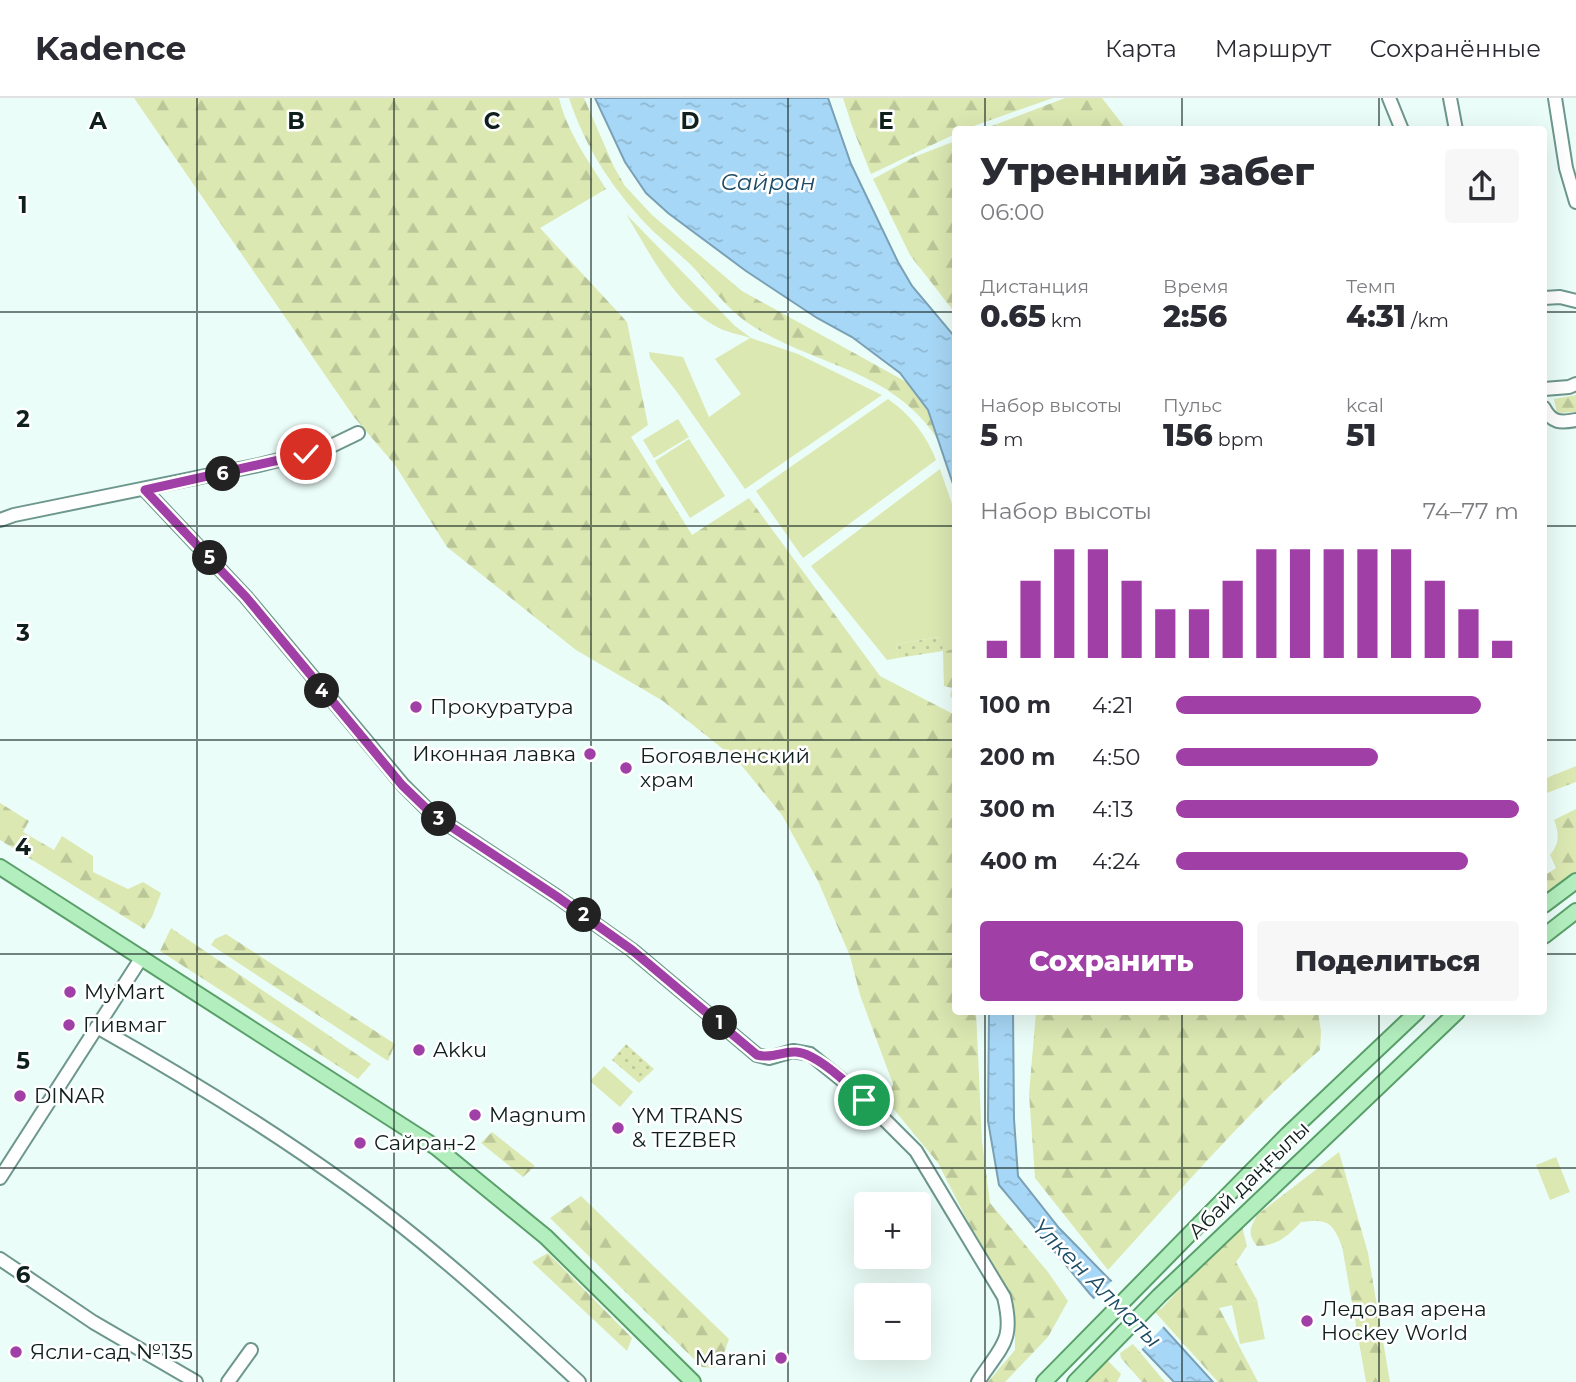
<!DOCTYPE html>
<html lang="ru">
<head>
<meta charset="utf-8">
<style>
	:root { --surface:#fff; --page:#f7f7f7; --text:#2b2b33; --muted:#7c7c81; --line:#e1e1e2; --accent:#a03fa6 }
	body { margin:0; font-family:Montserrat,sans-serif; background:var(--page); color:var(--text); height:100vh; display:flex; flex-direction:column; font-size:26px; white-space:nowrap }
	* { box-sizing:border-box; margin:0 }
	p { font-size:23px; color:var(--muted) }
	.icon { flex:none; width:38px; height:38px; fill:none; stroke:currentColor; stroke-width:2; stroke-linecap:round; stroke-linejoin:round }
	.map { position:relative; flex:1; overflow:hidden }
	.panel { position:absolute; left:952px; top:28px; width:595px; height:889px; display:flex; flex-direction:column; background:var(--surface); border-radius:7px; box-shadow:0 7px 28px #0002 }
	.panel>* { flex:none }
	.tools { position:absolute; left:854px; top:1094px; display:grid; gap:14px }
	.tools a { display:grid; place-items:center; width:77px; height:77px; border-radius:7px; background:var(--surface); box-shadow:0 7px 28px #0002; font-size:35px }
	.pin { position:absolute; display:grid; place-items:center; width:60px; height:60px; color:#fff; margin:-30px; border:4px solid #fff; border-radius:50%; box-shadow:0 2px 7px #0007 }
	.km { position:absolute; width:35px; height:35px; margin:-18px; border-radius:50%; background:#222; color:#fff; font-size:19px; line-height:35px; text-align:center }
	.round { display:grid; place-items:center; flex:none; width:74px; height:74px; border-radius:7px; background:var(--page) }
	.head { display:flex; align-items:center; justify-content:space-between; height:119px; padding:0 28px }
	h1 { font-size:38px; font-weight:800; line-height:52px }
	.metrics { display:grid; grid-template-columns:repeat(3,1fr); gap:10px; height:119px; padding:7px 28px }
	.metrics div { display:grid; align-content:center }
	.metrics b { font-size:30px; font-weight:800 }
	.metrics small { font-size:19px; font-weight:400 }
	.metrics p { font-size:19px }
	.chart { height:196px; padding:14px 28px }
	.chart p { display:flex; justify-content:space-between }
	.chart svg { width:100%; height:126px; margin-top:7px; stroke:var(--accent); stroke-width:6 }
	.primary-button { display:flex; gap:14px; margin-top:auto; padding:14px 28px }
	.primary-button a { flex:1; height:80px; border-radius:7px; background:var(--accent); color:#fff; font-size:28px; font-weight:800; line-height:80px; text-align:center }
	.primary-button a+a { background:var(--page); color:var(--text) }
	ul { padding:0 28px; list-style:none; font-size:23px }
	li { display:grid; grid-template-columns:112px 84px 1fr; align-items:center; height:52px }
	li i { height:18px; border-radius:9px; background:var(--accent) }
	header { display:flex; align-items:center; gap:42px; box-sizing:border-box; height:98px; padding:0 35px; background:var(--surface); border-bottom:2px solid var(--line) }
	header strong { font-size:33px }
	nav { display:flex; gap:38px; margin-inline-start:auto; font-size:24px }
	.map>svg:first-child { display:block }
	.green { fill:#dbe8b2 }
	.forest { fill:url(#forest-firs) }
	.park { fill:url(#park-dots) }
	.water { fill:url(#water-ripples); stroke:#79a0b5; stroke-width:2 }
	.pier { fill:#ebfdf8 }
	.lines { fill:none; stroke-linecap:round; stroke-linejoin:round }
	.minor-casing { stroke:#6d978c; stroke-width:16 }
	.major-casing { stroke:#599f69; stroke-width:18 }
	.minor { stroke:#fff; stroke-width:12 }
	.major { stroke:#b3efbe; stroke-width:14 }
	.route-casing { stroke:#fff; stroke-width:14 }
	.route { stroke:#a03fa6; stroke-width:9 }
	.grid { fill:none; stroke:#0e1f1c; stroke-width:2; stroke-opacity:0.55 }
	.poi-dot { fill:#a03fa6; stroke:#fff; stroke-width:2.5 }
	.labels { text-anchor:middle; stroke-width:5; stroke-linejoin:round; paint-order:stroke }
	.poi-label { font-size:21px; fill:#0e1f1c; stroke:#fff; text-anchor:start }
	.street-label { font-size:21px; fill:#0e1f1c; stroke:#fff }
	.water-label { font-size:23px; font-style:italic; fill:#1c4b66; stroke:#fff }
	.grid-label { font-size:23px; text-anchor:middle; font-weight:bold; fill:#0e1f1c; stroke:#fff; stroke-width:5; stroke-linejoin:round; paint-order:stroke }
</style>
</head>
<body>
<header>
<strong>Kadence</strong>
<nav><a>Карта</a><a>Маршрут</a><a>Сохранённые</a></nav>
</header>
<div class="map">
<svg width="1576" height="1284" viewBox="0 0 1576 1284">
	<defs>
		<pattern id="forest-firs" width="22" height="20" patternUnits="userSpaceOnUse" patternTransform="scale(1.75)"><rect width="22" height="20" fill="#dbe8b2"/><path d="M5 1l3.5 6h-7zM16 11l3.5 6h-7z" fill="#bbc798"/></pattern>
		<pattern id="park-dots" width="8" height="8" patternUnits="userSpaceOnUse" patternTransform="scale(1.75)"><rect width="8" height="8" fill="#dbe8b2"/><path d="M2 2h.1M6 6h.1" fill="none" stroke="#bbc798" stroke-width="1.8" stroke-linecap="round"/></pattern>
		<pattern id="water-ripples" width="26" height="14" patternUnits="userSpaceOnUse" patternTransform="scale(1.75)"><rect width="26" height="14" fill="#a7d7f6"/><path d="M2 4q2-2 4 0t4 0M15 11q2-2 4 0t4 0" fill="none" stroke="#8fb8d2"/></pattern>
	</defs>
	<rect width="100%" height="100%" fill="#ebfdf8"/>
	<g class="green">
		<path d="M 626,116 L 735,228 L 751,240 L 798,256 L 882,297 L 745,391 L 677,294 L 650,260 L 649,254 L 683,259 L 709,319 L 741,296 L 715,261 L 750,240 C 740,236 728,235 719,230 C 675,208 650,155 626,116 Z"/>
		<path d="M 888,301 C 911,317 926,337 936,362 L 803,460 L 756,393 Z"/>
		<path d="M 678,321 L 689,339 L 654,360 L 643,342 Z"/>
		<path d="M 689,341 L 725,398 L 690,420 L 655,363 Z"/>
		<path d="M 940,371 L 955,415 L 955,551 L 943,553 L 940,539 L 896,546 L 898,560 L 887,562 L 811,468 Z"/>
		<path d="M 604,968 L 633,994 L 620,1009 L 590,983 Z"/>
		<path d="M 1556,1059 L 1570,1094 L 1550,1102 L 1536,1067 Z"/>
		<path d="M 1257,1202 L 1265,1241 L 1240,1246 L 1232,1207 Z"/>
	</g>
	<g class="forest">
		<path d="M 134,0 L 559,0 C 567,34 588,62 606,91 L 540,130 L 627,224 L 648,327 L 631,339 L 692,437 L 749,400 L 880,578 L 955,617 L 956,914 L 976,914 L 982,1043 L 990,1105 L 1048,1174 L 1068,1203 L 1048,1239 L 1005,1284 L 988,1284 L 1015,1252 L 1015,1216 L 938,1065 L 887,1003 L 893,986 L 860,897 L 850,858 L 818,783 L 782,717 L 738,663 L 663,603 L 576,552 L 447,449 L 395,367 L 354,319 Z"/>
		<path d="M 569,0 L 584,0 L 614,69 L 625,88 L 652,117 L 742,193 L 910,286 L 928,312 L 941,346 C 895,272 822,270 754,229 C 729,214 710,187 690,166 C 678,155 666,145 654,134 C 615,95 586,52 569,0 Z"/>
		<path d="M 843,0 L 1053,0 L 965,31 L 956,32 L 955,36 L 871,76 L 852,28 Z"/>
		<path d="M 1065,0 L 1102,0 L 1126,31 L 984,31 Z"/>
		<path d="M 955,43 L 955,215 L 910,157 L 873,81 L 914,59 Z"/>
		<path d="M 1576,297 L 1576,314 L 1557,315 L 1554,301 Z"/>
		<path d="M 955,551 L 956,551 L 955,603 L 950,598 L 952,590 L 944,588 L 943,553 Z"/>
		<path d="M 1576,668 L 1576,684 L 1544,696 L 1544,681 Z"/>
		<path d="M 0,705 L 29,723 L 23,734 L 54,752 L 62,738 L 93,758 L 93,774 L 128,791 L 143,784 L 161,795 L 152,819 L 144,831 L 0,742 Z"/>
		<path d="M 1576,711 L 1576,774 L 1544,797 L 1544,778 L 1556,770 L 1550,757 C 1560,746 1559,734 1554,722 Z"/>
		<path d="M 171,830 L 371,966 L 358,981 L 160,853 Z"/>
		<path d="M 226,836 L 395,946 L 388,963 L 211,847 L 215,841 Z"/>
		<path d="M 1036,914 L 1318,914 L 1321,933 L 1320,952 C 1243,1017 1177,1097 1108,1172 L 1035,1080 L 1029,996 Z"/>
		<path d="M 492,1034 L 535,1068 L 523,1079 L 481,1045 Z"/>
		<path d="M 1339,1054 L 1368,1155 L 1390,1284 L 1366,1284 L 1342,1148 C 1332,1123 1327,1121 1301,1124 C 1288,1138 1277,1148 1257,1148 C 1247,1136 1250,1130 1257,1117 Z"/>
		<path d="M 581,1098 L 729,1241 L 722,1261 L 714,1270 L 702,1269 L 550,1120 Z"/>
		<path d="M 1241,1125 L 1247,1148 L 1236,1164 L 1257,1202 L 1219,1210 L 1258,1284 L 1218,1284 L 1155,1214 L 1162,1210 Z"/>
		<path d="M 548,1155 L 632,1240 L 627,1253 L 532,1164 Z"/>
		<path d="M 1133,1246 L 1165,1284 L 1142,1284 L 1121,1260 L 1120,1255 Z"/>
		<path d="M 1107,1262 L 1121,1276 L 1117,1284 L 1085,1284 Z"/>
	</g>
	<g class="park">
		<path d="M 941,539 L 943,553 L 898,560 L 896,546 Z"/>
		<path d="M 626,946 L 654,971 L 639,985 L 612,962 Z"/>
	</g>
	<g class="water">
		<path d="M 595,0 L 828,0 L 851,66 L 898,164 L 912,188 L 955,239 L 955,392 L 928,312 L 900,275 L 852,239 L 817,220 L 746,173 L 668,115 L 646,95 L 625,64 Z"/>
		<path d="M 989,914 L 1013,914 L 1014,1021 L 1018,1078 L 1059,1130 L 1109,1181 L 1163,1229 L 1213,1284 L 1174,1284 L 1090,1196 L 999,1087 L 988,1023 Z"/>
	</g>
	<path class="pier" d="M 1114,1181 L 1165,1227 L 1140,1253 L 1092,1203 Z"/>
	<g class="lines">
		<defs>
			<g id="minor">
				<path d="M 1389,0 L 1402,32"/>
				<path d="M 1450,0 L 1456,32"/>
				<path d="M 1555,0 L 1566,70 L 1576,104"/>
				<path d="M 1544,200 L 1560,199 L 1576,203"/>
				<path d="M 1544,291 L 1569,289 L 1576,286"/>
				<path d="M 1544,310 C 1552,325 1560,325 1576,322"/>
				<path d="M 145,392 L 246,499 L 403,687 L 432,716 L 556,798 L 632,852 L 757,957 L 769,960 L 793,953 L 810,956 L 857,994 L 916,1053 L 1004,1199 C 1015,1244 1001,1248 978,1284"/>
				<path d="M 0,422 L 14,417 L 259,367 L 327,350 L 358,335"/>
				<path d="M 97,929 C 182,977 270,1031 349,1088 C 431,1147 505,1215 579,1284"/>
				<path d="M 0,1080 L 142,859"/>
				<path d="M 0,1161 L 93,1224 L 196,1284"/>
				<path d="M 228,1284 L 251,1252"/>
			</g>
			<g id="major">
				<path d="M 0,769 L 437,1050 L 546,1139 L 693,1284"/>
				<path d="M 1544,807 L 1576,783"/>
				<path d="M 1544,838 L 1576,813"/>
				<path d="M 1044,1284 L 1288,1036 L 1417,914"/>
				<path d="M 1075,1284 L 1159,1198 L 1457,914"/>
			</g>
		</defs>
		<use href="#minor" class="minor-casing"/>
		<use href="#major" class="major-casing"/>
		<use href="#minor" class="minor"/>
		<use href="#major" class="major"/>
	</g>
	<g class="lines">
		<defs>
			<path id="route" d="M 306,356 L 145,392 L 246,499 L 402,687 L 432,716 L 556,798 L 632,852 L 757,957 C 774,961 781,953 796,954 C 816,955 850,987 864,1002"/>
		</defs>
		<use href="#route" class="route-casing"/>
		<use href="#route" class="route"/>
	</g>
	<path class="grid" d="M 197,0 L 197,1284M 394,0 L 394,1284M 591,0 L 591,1284M 788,0 L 788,1284M 985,0 L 985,32M 1182,0 L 1182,32M 1379,0 L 1379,32M 0,214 L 956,214M 1544,214 L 1576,214M 0,428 L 956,428M 1544,428 L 1576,428M 0,642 L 956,642M 1544,642 L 1576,642M 0,856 L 956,856M 1544,856 L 1576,856M 985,914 L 985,1284M 1182,914 L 1182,1284M 1379,914 L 1379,1284M 0,1070 L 1576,1070"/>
	<g class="poi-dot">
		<circle cx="416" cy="609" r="7"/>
		<circle cx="590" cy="656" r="7"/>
		<circle cx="626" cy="670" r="7"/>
		<circle cx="70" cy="894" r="7"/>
		<circle cx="69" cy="927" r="7"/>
		<circle cx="419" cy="952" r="7"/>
		<circle cx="20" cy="998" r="7"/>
		<circle cx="475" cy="1017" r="7"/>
		<circle cx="618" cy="1030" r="7"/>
		<circle cx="360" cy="1045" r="7"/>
		<circle cx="1307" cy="1223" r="7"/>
		<circle cx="16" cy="1254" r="7"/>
		<circle cx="781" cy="1260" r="7"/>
	</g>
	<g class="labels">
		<g class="poi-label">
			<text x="430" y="616">Прокуратура</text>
			<text x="576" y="663" text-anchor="end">Иконная лавка</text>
			<text x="640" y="665">Богоявленский<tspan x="640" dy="24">храм</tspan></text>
			<text x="84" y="901">MyMart</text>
			<text x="83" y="934">Пивмаг</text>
			<text x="433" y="959">Akku</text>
			<text x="34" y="1005">DINAR</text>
			<text x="489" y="1024">Magnum</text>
			<text x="632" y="1025">YM TRANS<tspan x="632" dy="24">&amp; TEZBER</tspan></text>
			<text x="374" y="1052">Сайран-2</text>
			<text x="1321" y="1218">Ледовая арена<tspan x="1321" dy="24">Hockey World</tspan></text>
			<text x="30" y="1261">Ясли-сад №135</text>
			<text x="767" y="1267" text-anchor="end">Marani</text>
		</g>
		<g class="street-label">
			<text transform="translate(1249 1082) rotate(-44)" y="7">Абай даңғылы</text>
		</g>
		<g class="water-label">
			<text x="768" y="92">Сайран</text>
			<text transform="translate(1097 1185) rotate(45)" y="8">Үлкен Алматы</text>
		</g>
	</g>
	<g class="grid-label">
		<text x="98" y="31">A</text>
		<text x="296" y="31">B</text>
		<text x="492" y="31">C</text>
		<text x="690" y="31">D</text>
		<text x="886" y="31">E</text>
		<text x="23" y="115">1</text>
		<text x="23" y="329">2</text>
		<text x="23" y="543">3</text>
		<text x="23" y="757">4</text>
		<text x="23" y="971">5</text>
		<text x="23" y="1185">6</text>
	</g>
</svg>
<div class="tools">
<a>+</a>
<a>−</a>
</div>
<div class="pin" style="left:864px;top:1002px;background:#1e9e55"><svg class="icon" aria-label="arrive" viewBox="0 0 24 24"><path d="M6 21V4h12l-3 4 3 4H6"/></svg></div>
<div class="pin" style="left:306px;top:356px;background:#d93025"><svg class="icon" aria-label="check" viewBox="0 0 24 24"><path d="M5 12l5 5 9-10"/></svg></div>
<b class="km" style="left:720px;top:925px">1</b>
<b class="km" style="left:584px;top:817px">2</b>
<b class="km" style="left:439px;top:721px">3</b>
<b class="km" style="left:322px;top:593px">4</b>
<b class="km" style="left:210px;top:460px">5</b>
<b class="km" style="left:223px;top:376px">6</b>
<section class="panel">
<div class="head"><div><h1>Утренний забег</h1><p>06:00</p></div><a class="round"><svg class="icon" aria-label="share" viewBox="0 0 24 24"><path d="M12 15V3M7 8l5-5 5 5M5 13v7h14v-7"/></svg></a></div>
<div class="metrics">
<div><p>Дистанция</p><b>0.65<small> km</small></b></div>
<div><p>Время</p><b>2:56</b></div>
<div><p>Темп</p><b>4:31<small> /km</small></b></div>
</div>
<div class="metrics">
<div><p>Набор высоты</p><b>5<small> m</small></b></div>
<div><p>Пульс</p><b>156<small> bpm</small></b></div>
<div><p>kcal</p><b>51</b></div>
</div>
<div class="chart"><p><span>Набор высоты</span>74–77 m</p>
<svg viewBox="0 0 160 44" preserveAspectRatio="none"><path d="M5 44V38M15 44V17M25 44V6M35 44V6M45 44V17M55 44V27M65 44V27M75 44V17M85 44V6M95 44V6M105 44V6M115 44V6M125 44V6M135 44V17M145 44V27M155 44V38"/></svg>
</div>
<ul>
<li><b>100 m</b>4:21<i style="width:89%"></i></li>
<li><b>200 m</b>4:50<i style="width:59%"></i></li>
<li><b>300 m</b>4:13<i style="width:100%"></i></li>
<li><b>400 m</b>4:24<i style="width:85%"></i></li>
</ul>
<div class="primary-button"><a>Сохранить</a><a>Поделиться</a></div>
</section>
</div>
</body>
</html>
